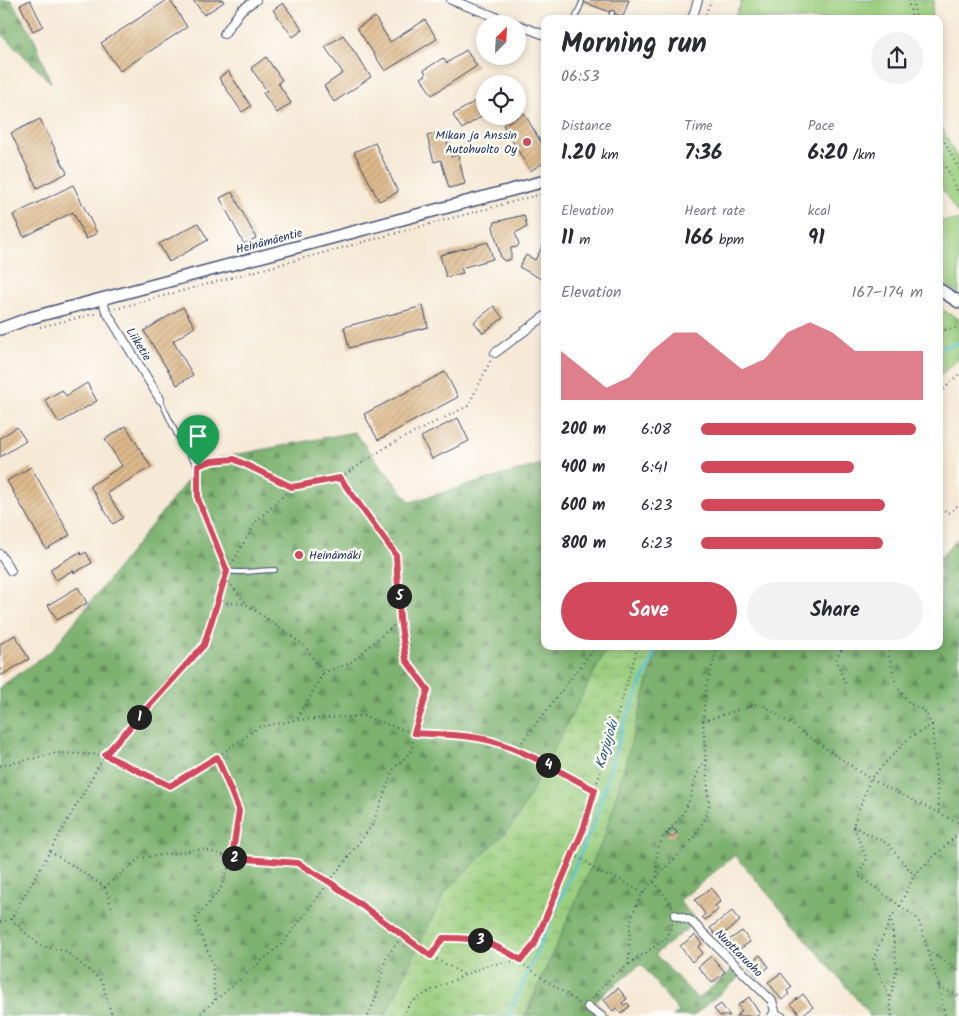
<!DOCTYPE html>
<html lang="en">
<head>
<meta charset="utf-8">
<style>
	:root { --surface:#fff; --page:#f2f2f3; --text:#2b2b33; --muted:#7c7c81; --accent:#d1495b }
	body { margin:0; font-family:Kalam,sans-serif; background:var(--page); color:var(--text); height:100vh; display:flex; flex-direction:column; font-size:19px; white-space:nowrap }
	* { box-sizing:border-box; margin:0 }
	p { font-size:16px; color:var(--muted) }
	.icon { flex:none; width:28px; height:28px; fill:none; stroke:currentColor; stroke-width:2; stroke-linecap:round; stroke-linejoin:round }
	.map { position:relative; flex:1; overflow:hidden }
	.panel { position:absolute; left:541px; top:15px; width:402px; height:635px; display:flex; flex-direction:column; background:var(--surface); border-radius:10px; box-shadow:0 2px 8px #0003 }
	.panel>* { flex:none }
	.needle { width:32px; rotate:24deg }
	.fabs { position:absolute; left:476px; top:15px; display:grid; gap:10px }
	.fabs a { display:grid; place-items:center; width:50px; height:50px; border-radius:50%; background:var(--surface); box-shadow:0 2px 8px #0003; font-size:25px }
	.pin { position:absolute; display:grid; place-items:center; width:42px; height:42px; color:#fff; margin:-51px -21px; border-radius:50% 50% 50% 0; rotate:-45deg; box-shadow:0 0 5px #0007 }
	.pin .icon { rotate:45deg }
	.km { position:absolute; width:25px; height:25px; margin:-12px; border-radius:50%; background:#222; color:#fff; font-size:14px; line-height:25px; text-align:center }
	.round { display:grid; place-items:center; flex:none; width:52px; height:52px; border-radius:26px; background:var(--page) }
	.headline { display:flex; align-items:center; justify-content:space-between; height:85px; padding:0 20px }
	h1 { font-size:28px; font-weight:700; line-height:38px }
	.stats { display:grid; grid-template-columns:repeat(3,1fr); gap:8px; height:85px; padding:5px 20px }
	.stats div { display:grid; align-content:center }
	.stats b { font-size:21px; font-weight:700 }
	.stats small { font-size:14px; font-weight:400 }
	.stats p { font-size:14px }
	.chart { height:140px; padding:10px 20px }
	.chart p { display:flex; justify-content:space-between }
	.chart svg { width:100%; height:90px; margin-top:5px; fill:var(--accent); opacity:.7 }
	.action { display:flex; gap:10px; margin-top:auto; padding:10px 20px }
	.action a { flex:1; height:58px; border-radius:30px; background:var(--accent); color:#fff; font-size:20px; font-weight:700; line-height:58px; text-align:center }
	.action a+a { background:var(--page); color:var(--text) }
	ul { padding:0 20px; list-style:none; font-size:16px }
	li { display:grid; grid-template-columns:80px 60px 1fr; align-items:center; height:38px }
	li i { height:12px; border-radius:6px; background:var(--accent) }
	.map>svg:first-child { display:block }
	.green { fill:#9bce7f; stroke:#5b7e6e }
	.forest { fill:url(#forest-firs); stroke:#4c7066 }
	.wetland { fill:url(#wetland-marsh); stroke:#5b7e6e }
	.lines { fill:none; stroke-linecap:round; stroke-linejoin:round }
	.stream { stroke:#5bc6d5; stroke-width:3 }
	.building { fill:url(#building-hatch) }
	.lane-casing { stroke:#3c4b70; stroke-width:6 }
	.street-casing { stroke:#3c4b70; stroke-width:10 }
	.secondary-casing { stroke:#3c4b70; stroke-width:14 }
	.path { stroke:#3c4b70; stroke-width:2; stroke-dasharray:1 4; stroke-linecap:butt }
	.lane { stroke:#fff; stroke-width:4 }
	.street { stroke:#fff; stroke-width:8 }
	.secondary { stroke:#fff; stroke-width:11 }
	.route-casing { stroke:#fff; stroke-width:10 }
	.route { stroke:#d1495b; stroke-width:6 }
	.poi-dot { fill:#d1495b; stroke:#fdfcf7; stroke-width:2 }
	.labels { text-anchor:middle; stroke-width:5; stroke-linejoin:round; paint-order:stroke }
	.poi-label { font-size:12px; fill:#1b2f5e; stroke:#fdfcf7; text-anchor:end }
	.street-label { font-size:12px; fill:#1b2f5e; stroke:#fdfcf7 }
	.water-label { font-size:14px; font-style:italic; fill:#2e5c82; stroke:#fdfcf7 }
</style>
</head>
<body>
<div class="map">
<svg width="959" height="1016" viewBox="0 0 959 1016">
	<defs>
		<pattern id="forest-firs" width="22" height="20" patternUnits="userSpaceOnUse" patternTransform="scale(1.25)"><rect width="22" height="20" fill="#7cb16e"/><path d="M5 1l3.5 6h-7zM16 11l3.5 6h-7z" fill="#65905e"/></pattern>
		<pattern id="wetland-marsh" width="20" height="14" patternUnits="userSpaceOnUse" patternTransform="scale(1.25)"><rect width="20" height="14" fill="#9bce7f"/><path d="M1 5h8M5 5V1M11 12h8M15 12V8" fill="none" stroke="#85b170"/></pattern>
		<pattern id="building-hatch" width="6" height="6" patternUnits="userSpaceOnUse" patternTransform="scale(1.25)"><rect width="6" height="6" fill="#ddb98b"/><path d="M-1 1l2-2M0 6l6-6M5 7l2-2" fill="none" stroke="#bd9f7a"/></pattern>
	</defs>
	<rect width="100%" height="100%" fill="#fdfcf7"/>
	<filter id="ink" filterUnits="userSpaceOnUse"><feTurbulence type="fractalNoise" baseFrequency=".02" numOctaves="2"/><feDisplacementMap in="SourceGraphic" scale="10" xChannelSelector="R" yChannelSelector="G"/><feConvolveMatrix kernelMatrix="1 2 1 2 8 2 1 2 1" color-interpolation-filters="sRGB"/></filter>
	<filter id="wash" filterUnits="userSpaceOnUse"><feTurbulence type="fractalNoise" baseFrequency=".0096" numOctaves="4" result="noise"/><feDisplacementMap in="SourceGraphic" scale="20" xChannelSelector="R" yChannelSelector="G"/><feGaussianBlur stdDeviation="1.12" result="paint"/><feColorMatrix in="noise" values="0 0 0 0 0 0 0 0 0 0 0 0 0 0 0 0 0 1.4 0 .05"/><feComposite in="paint" operator="in"/></filter>
	<g filter="url(#wash)">
		<rect width="100%" height="100%" fill="#f6e9d6"/>
		<g class="green">
			<path d="M 739,0 L 934,0 L 931,19 L 734,19 L 742,1 Z"/>
			<path d="M 940,124 L 959,162 L 959,216 L 940,185 Z"/>
			<path d="M 959,220 L 959,293 L 940,282 L 940,221 Z"/>
		</g>
		<g class="forest">
			<path d="M 0,0 L 11,0 L 34,38 L 51,83 L 0,32 Z"/>
			<path d="M 354,432 L 410,502 L 545,463 L 545,646 L 608,646 L 515,823 L 445,892 L 385,1016 L 0,1016 L 0,687 L 52,650 L 203,461 Z"/>
			<path d="M 959,537 L 959,1016 L 868,1016 L 870,1015 L 735,855 L 679,901 L 697,921 L 655,954 L 698,999 L 733,969 L 741,976 L 693,1016 L 673,1016 L 679,1012 L 641,964 L 595,1001 L 608,1016 L 525,1016 L 606,832 L 658,646 L 940,646 L 940,558 Z"/>
		</g>
		<g class="wetland">
			<path d="M 940,309 L 959,319 L 959,359 L 940,375 Z"/>
			<path d="M 608,646 L 658,646 L 606,832 L 525,1016 L 385,1016 L 445,892 L 515,823 Z"/>
		</g>
		<g class="lines">
			<g class="stream">
				<path d="M 940,348 L 959,343"/>
				<path d="M 508,1016 L 595,821 L 623,725 L 658,646"/>
			</g>
		</g>
		<g id="blocks">
			<g class="building">
				<path d="M 30,0 L 43,26 L 33,31 L 20,5 Z"/>
				<path d="M 167,0 L 170,0 L 187,27 L 120,71 L 101,43 Z"/>
				<path d="M 193,0 L 223,0 L 224,2 L 204,15 Z"/>
				<path d="M 578,0 L 629,0 L 623,17 Z"/>
				<path d="M 283,3 L 303,30 L 293,37 L 273,10 Z"/>
				<path d="M 375,17 L 390,42 L 425,20 L 437,39 L 385,71 L 357,28 Z"/>
				<path d="M 343,35 L 371,77 L 334,102 L 324,86 L 343,73 L 325,47 Z"/>
				<path d="M 466,50 L 477,66 L 432,95 L 421,78 L 426,75 L 424,70 L 443,58 L 447,63 Z"/>
				<path d="M 266,57 L 282,80 L 278,83 L 291,103 L 277,113 L 263,93 L 267,91 L 251,68 Z"/>
				<path d="M 228,71 L 251,106 L 242,112 L 219,78 Z"/>
				<path d="M 485,95 L 485,114 L 462,129 L 453,115 Z"/>
				<path d="M 524,113 L 545,149 L 545,162 L 530,171 L 503,125 Z"/>
				<path d="M 40,119 L 67,173 L 37,188 L 11,133 Z"/>
				<path d="M 444,131 L 451,157 L 458,155 L 465,184 L 449,188 L 441,160 L 434,162 L 427,136 Z"/>
				<path d="M 375,143 L 398,192 L 379,201 L 354,152 Z"/>
				<path d="M 73,185 L 97,233 L 86,239 L 73,212 L 24,237 L 13,215 Z"/>
				<path d="M 232,192 L 256,238 L 244,244 L 220,198 Z"/>
				<path d="M 524,215 L 527,227 L 515,233 L 519,244 L 517,247 L 511,248 L 511,259 L 505,261 L 501,258 L 493,227 L 495,222 Z"/>
				<path d="M 198,223 L 208,240 L 169,262 L 159,244 Z"/>
				<path d="M 488,242 L 493,259 L 461,268 L 463,273 L 446,277 L 440,255 Z"/>
				<path d="M 545,242 L 545,281 L 519,267 L 526,255 L 535,260 Z"/>
				<path d="M 423,306 L 428,327 L 349,348 L 344,327 Z"/>
				<path d="M 494,306 L 503,318 L 483,333 L 474,322 Z"/>
				<path d="M 183,307 L 195,327 L 173,341 L 193,375 L 177,385 L 144,331 Z"/>
				<path d="M 445,372 L 458,397 L 378,440 L 364,414 Z"/>
				<path d="M 87,383 L 97,401 L 59,423 L 45,400 L 62,390 L 66,396 Z"/>
				<path d="M 458,418 L 469,441 L 432,459 L 421,437 Z"/>
				<path d="M 126,426 L 151,467 L 107,493 L 123,518 L 113,524 L 90,486 L 122,466 L 105,439 Z"/>
				<path d="M 17,427 L 26,441 L 0,457 L 0,438 Z"/>
				<path d="M 31,467 L 70,535 L 46,549 L 7,481 Z"/>
				<path d="M 80,552 L 81,555 L 86,552 L 92,563 L 74,573 L 73,570 L 56,580 L 50,569 Z"/>
				<path d="M 78,587 L 87,603 L 57,620 L 48,605 Z"/>
				<path d="M 15,635 L 29,659 L 0,676 L 0,644 Z"/>
				<path d="M 672,828 L 677,832 L 672,838 L 667,834 Z"/>
				<path d="M 711,888 L 721,901 L 715,906 L 718,910 L 705,920 L 702,917 L 705,914 L 695,900 Z"/>
				<path d="M 732,911 L 740,921 L 718,938 L 710,928 Z"/>
				<path d="M 742,931 L 750,942 L 734,953 L 726,942 Z"/>
				<path d="M 695,935 L 702,944 L 698,947 L 703,953 L 692,962 L 680,946 Z"/>
				<path d="M 760,955 L 769,967 L 757,976 L 748,965 Z"/>
				<path d="M 711,956 L 725,972 L 712,983 L 698,967 Z"/>
				<path d="M 781,973 L 792,987 L 787,991 L 789,994 L 782,1000 L 768,982 Z"/>
				<path d="M 618,988 L 627,999 L 622,1003 L 624,1005 L 627,1003 L 630,1006 L 621,1014 L 617,1008 L 613,1011 L 604,1000 Z"/>
				<path d="M 803,994 L 813,1007 L 801,1016 L 791,1004 Z"/>
				<path d="M 749,997 L 760,1014 L 757,1016 L 736,1016 L 742,1011 L 738,1005 Z"/>
				<path d="M 721,1004 L 730,1016 L 720,1016 L 714,1009 Z"/>
			</g>
		</g>
	</g>
	<g filter="url(#ink)">
		<use href="#blocks" fill-opacity="0" stroke="#3c4b70" stroke-width="1"/>
		<g class="lines">
			<defs>
				<g id="lane">
					<path d="M 575,19 L 582,2"/>
					<path d="M 611,19 L 612,13"/>
					<path d="M 160,399 L 178,437 L 197,466 L 198,499 L 227,571 C 244,574 259,570 275,570"/>
					<path d="M 775,1011 L 784,1016"/>
				</g>
				<g id="street">
					<path d="M 451,0 L 515,24"/>
					<path d="M 692,19 L 698,0"/>
					<path d="M 518,25 L 545,35"/>
					<path d="M 224,34 L 241,10 L 256,0"/>
					<path d="M 102,299 L 106,311 L 160,399"/>
					<path d="M 495,353 L 545,316"/>
					<path d="M 0,554 L 11,571"/>
					<path d="M 675,915 L 691,921 L 772,1001 L 775,1011 L 772,1016"/>
					<path d="M 588,1007 L 601,1016"/>
				</g>
				<g id="secondary">
					<path d="M 940,290 L 959,302"/>
					<path d="M 0,329 L 30,318 L 545,181"/>
				</g>
			</defs>
			<use href="#lane" class="lane-casing"/>
			<use href="#street" class="street-casing"/>
			<use href="#secondary" class="secondary-casing"/>
			<g class="path">
				<path d="M 908,0 L 912,19"/>
				<path d="M 913,0 L 916,19"/>
				<path d="M 704,19 L 711,0"/>
				<path d="M 940,133 L 959,169"/>
				<path d="M 940,153 L 959,195"/>
				<path d="M 115,309 L 545,193"/>
				<path d="M 40,327 L 98,313"/>
				<path d="M 940,331 L 959,327"/>
				<path d="M 940,393 L 959,374"/>
				<path d="M 204,464 L 234,459 L 292,487"/>
				<path d="M 940,508 L 950,513 L 959,504"/>
				<path d="M 231,565 L 256,522 L 292,487 L 340,478 L 389,445 L 468,406 L 491,360"/>
				<path d="M 225,578 L 246,603"/>
				<path d="M 217,602 L 246,604 L 305,646 L 323,673 L 297,719"/>
				<path d="M 844,646 L 836,658 L 845,684"/>
				<path d="M 887,646 L 896,685 L 909,703 L 924,710 L 932,725 L 909,738 L 870,779 L 853,826 L 867,859 L 858,875 L 918,919 L 928,951 L 959,970"/>
				<path d="M 323,673 L 350,663 L 400,620"/>
				<path d="M 703,721 L 760,703 L 870,779 L 959,823"/>
				<path d="M 932,725 L 939,812"/>
				<path d="M 516,750 L 596,646"/>
				<path d="M 0,766 L 57,753 L 105,755 L 170,786 L 217,757 L 259,727 L 296,720 L 363,716 L 414,733 L 461,736 L 497,742 L 534,758 L 595,790"/>
				<path d="M 853,826 L 888,844 L 914,875"/>
				<path d="M 50,851 L 105,887 L 140,858 L 202,849 L 232,858 L 298,863 L 331,883 L 431,956 L 465,975"/>
				<path d="M 573,855 L 589,863 C 593,871 605,877 614,876 L 644,894"/>
				<path d="M 658,877 C 654,863 657,843 667,832 C 674,823 681,819 686,808 C 696,787 691,778 707,758"/>
				<path d="M 654,882 L 667,898 L 673,909"/>
				<path d="M 105,887 L 113,911"/>
				<path d="M 11,919 L 40,946 L 65,951 L 102,981 L 111,1013 L 115,1016"/>
				<path d="M 0,922 L 11,919 L 105,755 L 204,645 L 226,576"/>
				<path d="M 928,951 L 939,987 L 945,1016"/>
				<path d="M 431,956 L 443,938 C 491,937 500,948 537,974 C 551,985 567,993 581,1005"/>
				<path d="M 629,964 L 666,939 L 673,922"/>
				<path d="M 939,987 L 959,996"/>
				<path d="M 891,997 L 897,967 L 891,920"/>
				<path d="M 592,999 L 611,977 L 628,965 C 631,946 627,926 635,908 C 652,869 698,850 709,806 L 703,721 L 706,687 L 718,646"/>
				<path d="M 215,1000 L 212,962 L 195,919 L 220,890 L 232,858 L 239,811 L 217,757"/>
				<path d="M 197,1016 L 284,942 L 373,824 L 393,770 L 412,750 L 414,733 L 428,690 L 406,660 L 400,619 L 396,555 L 340,478"/>
				<path d="M 368,1016 L 375,1000 L 386,958 L 403,935"/>
				<path d="M 403,1016 L 410,1003 L 432,990 L 488,965 L 521,960 L 534,945 L 583,830 L 638,646"/>
				<path d="M 892,1016 L 890,998 L 873,960 L 891,918 L 900,905 L 914,875 L 959,833"/>
			</g>
			<use href="#lane" class="lane"/>
			<use href="#street" class="street"/>
			<use href="#secondary" class="secondary"/>
		</g>
	</g>
	<g class="lines" filter="url(#ink)">
		<defs>
			<path id="route" d="M 234,459 L 292,487 L 340,478 L 396,555 L 400,619 L 406,660 L 428,690 L 414,733 C 441,735 471,734 498,743 C 532,754 563,774 595,790 L 583,830 L 534,945 L 521,960 C 491,942 479,937 443,938 L 431,956 L 331,883 L 298,863 L 232,858 L 239,811 L 217,757 L 170,786 L 105,755 L 204,645 L 227,571 L 198,499 L 198,466 L 212,461 Z"/>
		</defs>
		<use href="#route" class="route-casing"/>
		<use href="#route" class="route"/>
	</g>
	<g class="poi-dot">
		<circle cx="527" cy="142" r="5"/>
		<circle cx="299" cy="555" r="5"/>
	</g>
	<g class="labels">
		<g class="poi-label">
			<text x="517" y="139">Mikan ja Anssin<tspan x="517" dy="14">Autohuolto Oy</tspan></text>
			<text x="309" y="559" text-anchor="start">Heinämäki</text>
		</g>
		<g class="street-label">
			<text transform="translate(269 241) rotate(-15)" y="4">Heinämäentie</text>
			<text transform="translate(139 344) rotate(58)" y="4">Liiketie</text>
			<text transform="translate(739 953) rotate(45)" y="4">Nuottaruoho</text>
		</g>
		<g class="water-label">
			<text transform="translate(606 744) rotate(-73)" y="5">Karjujoki</text>
		</g>
	</g>
</svg>
<div class="fabs">
<a><svg class="needle" viewBox="-14 -14 28 28"><path d="M0-13l5 13h-10z" fill="#e53935"/><path d="M0 13l5-13h-10z" fill="#7c7c81"/></svg></a>
<a><svg class="icon" aria-label="locate" viewBox="0 0 24 24"><circle cx="12" cy="12" r="6"/><path d="M12 2v4M12 18v4M2 12h4M18 12h4"/></svg></a>
</div>
<div class="pin" style="left:198px;top:466px;background:#1e9e55"><svg class="icon" aria-label="arrive" viewBox="0 0 24 24"><path d="M6 21V4h12l-3 4 3 4H6"/></svg></div>
<b class="km" style="left:139px;top:717px">1</b>
<b class="km" style="left:234px;top:858px">2</b>
<b class="km" style="left:480px;top:940px">3</b>
<b class="km" style="left:548px;top:765px">4</b>
<b class="km" style="left:399px;top:596px">5</b>
<section class="panel">
<div class="headline"><div><h1>Morning run</h1><p>06:53</p></div><a class="round"><svg class="icon" aria-label="share" viewBox="0 0 24 24"><path d="M12 15V3M7 8l5-5 5 5M5 13v7h14v-7"/></svg></a></div>
<div class="stats">
<div><p>Distance</p><b>1.20<small> km</small></b></div>
<div><p>Time</p><b>7:36</b></div>
<div><p>Pace</p><b>6:20<small> /km</small></b></div>
</div>
<div class="stats">
<div><p>Elevation</p><b>11<small> m</small></b></div>
<div><p>Heart rate</p><b>166<small> bpm</small></b></div>
<div><p>kcal</p><b>91</b></div>
</div>
<div class="chart"><p><span>Elevation</span>167–174 m</p>
<svg viewBox="0 0 160 44" preserveAspectRatio="none"><path d="M0 44V20L10 29L20 38L30 33L40 20L50 11L60 11L70 20L80 29L90 24L100 11L110 6L120 11L130 20L140 20L150 20L160 20V44z"/></svg>
</div>
<ul>
<li><b>200 m</b>6:08<i style="width:97%"></i></li>
<li><b>400 m</b>6:41<i style="width:69%"></i></li>
<li><b>600 m</b>6:23<i style="width:83%"></i></li>
<li><b>800 m</b>6:23<i style="width:82%"></i></li>
</ul>
<div class="action"><a>Save</a><a>Share</a></div>
</section>
</div>
</body>
</html>
